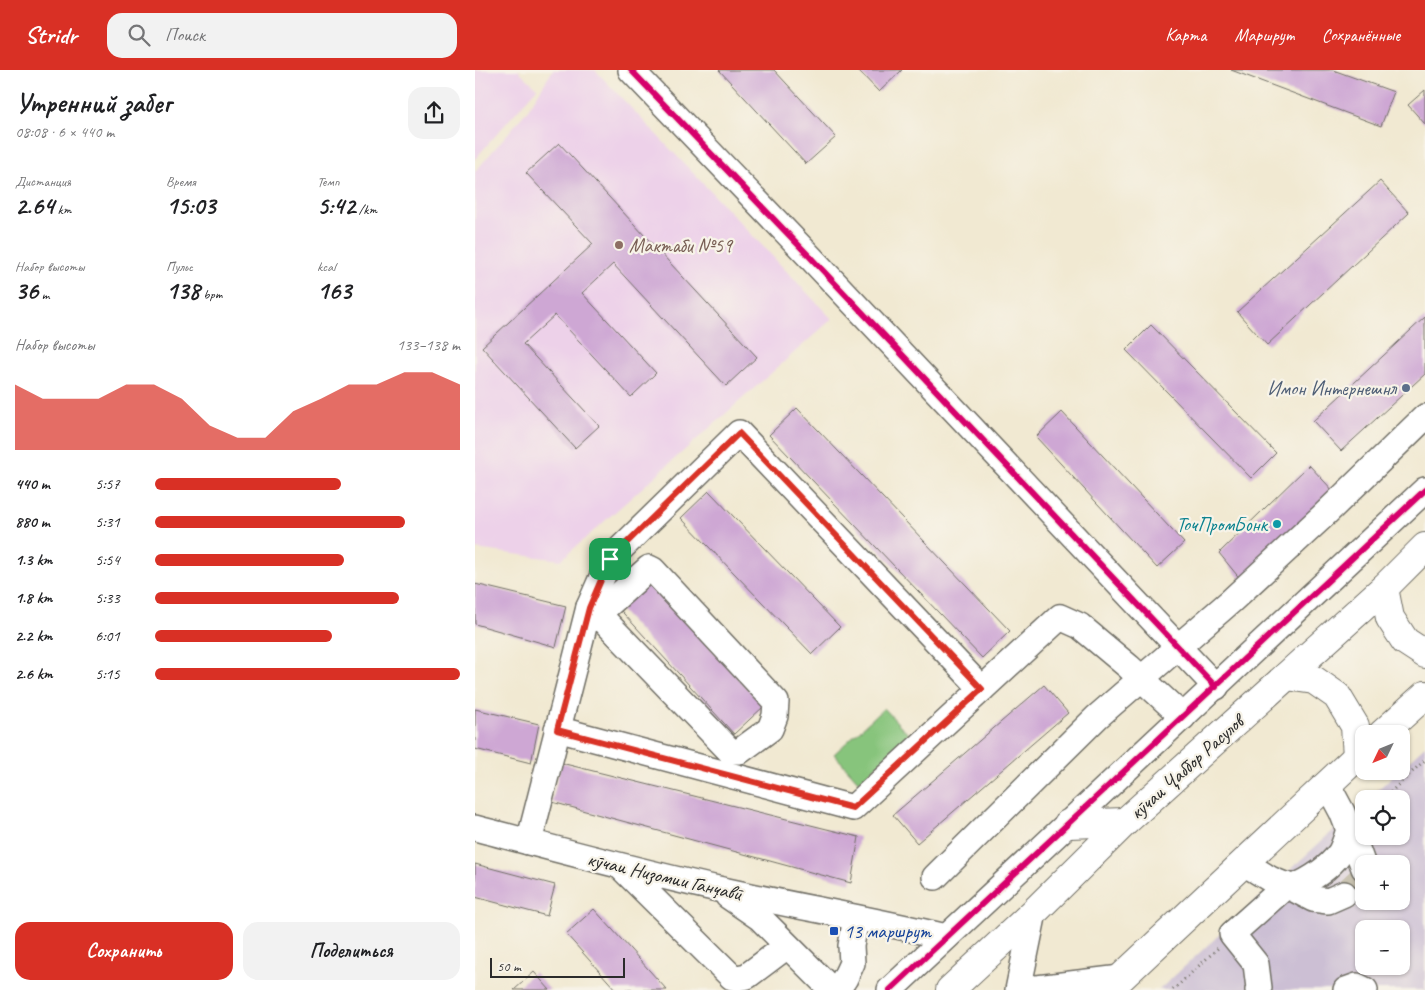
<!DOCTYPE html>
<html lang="ru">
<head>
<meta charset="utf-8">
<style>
	:root { --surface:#fff; --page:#f2f2f2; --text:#202124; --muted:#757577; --accent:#d93025 }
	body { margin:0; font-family:Caveat,sans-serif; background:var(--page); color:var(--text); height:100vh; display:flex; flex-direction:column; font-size:19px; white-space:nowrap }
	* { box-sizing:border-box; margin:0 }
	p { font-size:16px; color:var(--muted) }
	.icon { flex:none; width:28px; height:28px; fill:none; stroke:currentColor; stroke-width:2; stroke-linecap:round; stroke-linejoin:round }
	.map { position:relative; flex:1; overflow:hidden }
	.details { display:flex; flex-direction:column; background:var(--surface); width:475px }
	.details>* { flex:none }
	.needle { width:32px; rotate:227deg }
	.tools { position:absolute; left:880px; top:655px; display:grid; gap:10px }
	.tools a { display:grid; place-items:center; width:55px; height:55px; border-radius:10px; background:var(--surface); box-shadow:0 1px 4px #0004; font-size:25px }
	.scale { position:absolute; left:15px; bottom:12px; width:135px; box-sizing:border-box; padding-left:5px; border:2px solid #2b2b2b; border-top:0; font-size:14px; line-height:18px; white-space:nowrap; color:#2b2b2b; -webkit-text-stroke:4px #f7f3e8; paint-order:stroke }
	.pin { position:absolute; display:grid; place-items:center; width:42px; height:42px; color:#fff; margin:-21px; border-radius:10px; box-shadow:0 2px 8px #0006 }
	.round { display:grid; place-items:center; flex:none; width:52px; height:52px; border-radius:15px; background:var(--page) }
	.head { display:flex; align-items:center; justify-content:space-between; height:85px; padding:0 15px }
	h1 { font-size:28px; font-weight:600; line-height:38px }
	.metrics { display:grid; grid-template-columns:repeat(3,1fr); gap:8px; height:85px; padding:5px 15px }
	.metrics div { display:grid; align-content:center }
	.metrics b { font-size:25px; font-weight:600 }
	.metrics small { font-size:14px; font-weight:400 }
	.metrics p { font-size:14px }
	.chart { height:140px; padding:10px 15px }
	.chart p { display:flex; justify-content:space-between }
	.chart svg { width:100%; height:90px; margin-top:5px; fill:var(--accent); opacity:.7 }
	.cta { display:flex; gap:10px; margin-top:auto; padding:10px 15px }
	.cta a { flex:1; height:58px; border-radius:15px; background:var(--accent); color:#fff; font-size:20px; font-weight:600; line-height:58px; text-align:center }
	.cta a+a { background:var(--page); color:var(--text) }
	ul { padding:0 15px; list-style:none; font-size:16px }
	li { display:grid; grid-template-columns:80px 60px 1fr; align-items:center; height:38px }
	li i { height:12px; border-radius:6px; background:var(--accent) }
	header { display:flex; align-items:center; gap:30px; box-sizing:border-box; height:70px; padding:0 25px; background:var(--accent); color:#fff }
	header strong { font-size:24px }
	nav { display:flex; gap:28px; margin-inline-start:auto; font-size:18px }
	.search { width:350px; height:45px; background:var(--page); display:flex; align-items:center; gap:12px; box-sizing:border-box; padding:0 18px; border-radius:15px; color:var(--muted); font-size:19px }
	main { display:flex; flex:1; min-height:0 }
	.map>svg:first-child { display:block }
	.built { fill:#edd1e9 }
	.industrial { fill:#ccbfd4; fill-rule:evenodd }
	.green { fill:#87c47b; stroke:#597853 }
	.building { fill:#cea7d4 }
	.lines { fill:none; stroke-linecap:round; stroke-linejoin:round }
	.minor-tunnel { stroke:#c9c3b1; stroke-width:25; stroke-dasharray:25 12; stroke-linecap:butt }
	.minor-casing { stroke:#706e65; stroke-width:28 }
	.major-casing { stroke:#706e65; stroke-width:30 }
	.path { stroke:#706e65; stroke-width:3; stroke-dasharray:1 4; stroke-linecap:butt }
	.minor { stroke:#fff; stroke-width:25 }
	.major { stroke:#fff; stroke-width:28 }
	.cycleway-casing { stroke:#f7f3e8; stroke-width:9 }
	.cycleway { stroke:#d6006c; stroke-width:6 }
	.route-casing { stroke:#fff; stroke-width:10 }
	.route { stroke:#d93025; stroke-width:6 }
	.education-dot { fill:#8d6e63; stroke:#f7f3e8; stroke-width:2 }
	.service-dot { fill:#5c6f8a; stroke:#f7f3e8; stroke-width:2 }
	.culture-dot { fill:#0f9aa8; stroke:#f7f3e8; stroke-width:2 }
	.transit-dot { fill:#1a4fb4; stroke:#f7f3e8; stroke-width:2 }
	.labels { text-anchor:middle; stroke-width:4.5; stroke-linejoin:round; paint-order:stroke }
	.education-label { font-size:20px; fill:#785e54; stroke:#f7f3e8; text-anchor:start }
	.service-label { font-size:20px; fill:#4e5e75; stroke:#f7f3e8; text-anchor:end }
	.culture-label { font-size:20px; fill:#0d838f; stroke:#f7f3e8; text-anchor:end }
	.street-label { font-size:20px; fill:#2b2b2b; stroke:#f7f3e8 }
	.transit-label { font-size:20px; fill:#164399; stroke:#f7f3e8; text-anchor:start }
</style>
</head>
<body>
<header>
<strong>Stridr</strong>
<div class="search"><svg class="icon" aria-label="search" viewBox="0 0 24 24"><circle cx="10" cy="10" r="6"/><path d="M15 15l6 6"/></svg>Поиск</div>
<nav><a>Карта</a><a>Маршрут</a><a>Сохранённые</a></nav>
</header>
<main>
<section class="details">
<div class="head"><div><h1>Утренний забег</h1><p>08:08 · 6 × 440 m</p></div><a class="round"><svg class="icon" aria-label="share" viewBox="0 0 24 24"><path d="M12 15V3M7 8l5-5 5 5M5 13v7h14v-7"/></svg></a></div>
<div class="metrics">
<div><p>Дистанция</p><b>2.64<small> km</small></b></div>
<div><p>Время</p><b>15:03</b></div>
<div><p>Темп</p><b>5:42<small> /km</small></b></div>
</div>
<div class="metrics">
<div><p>Набор высоты</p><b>36<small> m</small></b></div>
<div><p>Пульс</p><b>138<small> bpm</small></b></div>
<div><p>kcal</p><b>163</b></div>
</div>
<div class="chart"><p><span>Набор высоты</span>133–138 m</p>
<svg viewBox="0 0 160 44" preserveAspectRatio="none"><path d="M0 44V12L10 19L20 19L30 19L40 12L50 12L60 19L70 32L80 38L90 38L100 25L110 19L120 12L130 12L140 6L150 6L160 12V44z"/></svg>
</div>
<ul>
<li><b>440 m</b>5:57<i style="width:61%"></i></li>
<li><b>880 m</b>5:31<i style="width:82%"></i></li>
<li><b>1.3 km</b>5:54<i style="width:62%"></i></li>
<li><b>1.8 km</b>5:33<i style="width:80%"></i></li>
<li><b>2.2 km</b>6:01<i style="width:58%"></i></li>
<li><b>2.6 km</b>5:15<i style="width:100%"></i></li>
</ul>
<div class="cta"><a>Сохранить</a><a>Поделиться</a></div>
</section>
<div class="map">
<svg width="950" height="920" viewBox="0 0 950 920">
	<rect width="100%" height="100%" fill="#f7f3e8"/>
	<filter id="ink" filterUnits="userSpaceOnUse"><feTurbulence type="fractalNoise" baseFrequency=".02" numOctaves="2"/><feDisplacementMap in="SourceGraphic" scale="10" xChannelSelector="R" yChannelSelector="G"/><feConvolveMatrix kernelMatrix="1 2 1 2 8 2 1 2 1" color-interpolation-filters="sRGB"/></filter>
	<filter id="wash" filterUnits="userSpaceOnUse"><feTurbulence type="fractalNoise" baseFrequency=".0096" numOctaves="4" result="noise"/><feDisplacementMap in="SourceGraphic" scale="20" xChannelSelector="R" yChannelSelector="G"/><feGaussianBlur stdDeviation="1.12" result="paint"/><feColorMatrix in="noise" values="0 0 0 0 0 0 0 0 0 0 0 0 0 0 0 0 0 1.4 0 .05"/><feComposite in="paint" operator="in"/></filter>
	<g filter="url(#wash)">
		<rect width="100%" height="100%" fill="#f1e9d2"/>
		<g class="built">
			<path d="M 0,0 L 43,0 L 62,18 L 0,89 Z"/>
			<path d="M 78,0 L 120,0 L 357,249 L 86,490 L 0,479 L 0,102 L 52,41 Z"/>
		</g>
		<path class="industrial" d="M 950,676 L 950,920 L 684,920 L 889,732 L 889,766 L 926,766 L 926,729 L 893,729 L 923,701 L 926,701 L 926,698 ZM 889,794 L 926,794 L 926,831 L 889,831 ZM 889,859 L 926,859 L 926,896 L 889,896 Z"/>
		<path class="green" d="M 409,638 L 435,666 L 384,712 L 359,684 Z"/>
		<g id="blocks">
			<g class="building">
				<path d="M 244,0 L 299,0 L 361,67 L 331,94 Z"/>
				<path d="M 383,0 L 427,0 L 404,22 Z"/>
				<path d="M 756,0 L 858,0 L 919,22 L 906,56 Z"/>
				<path d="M 950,20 L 950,54 L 933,35 Z"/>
				<path d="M 84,73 L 282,287 L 251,316 L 138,194 L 107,223 L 181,303 L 156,327 L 80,245 L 48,274 L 124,356 L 100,378 L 7,277 L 118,174 L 51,103 Z"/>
				<path d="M 905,111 L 934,143 L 792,275 L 762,242 Z"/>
				<path d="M 950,247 L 950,304 L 866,381 L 838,351 Z"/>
				<path d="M 676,255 L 801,383 L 776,408 L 651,280 Z"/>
				<path d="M 322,338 L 535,561 L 507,588 L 294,365 Z"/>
				<path d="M 587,342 L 709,473 L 682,498 L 561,367 Z"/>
				<path d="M 834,395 L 862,425 L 766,510 L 744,483 Z"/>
				<path d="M 234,421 L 365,557 L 337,584 L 206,448 Z"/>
				<path d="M 168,504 L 289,636 L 259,664 L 138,532 Z"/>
				<path d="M 0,514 L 91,536 L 81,577 L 0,554 Z"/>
				<path d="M 569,615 L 593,643 L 442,773 L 418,745 Z"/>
				<path d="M 0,639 L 64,654 L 56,693 L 0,679 Z"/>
				<path d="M 86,693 L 384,767 L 376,813 L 77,732 Z"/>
				<path d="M 0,794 L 80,815 L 72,846 L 0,827 Z"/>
				<path d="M 119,839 L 192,920 L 141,920 L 91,864 Z"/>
				<path d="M 59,902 L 75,920 L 39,920 Z"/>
			</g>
		</g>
	</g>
	<g filter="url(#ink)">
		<use href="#blocks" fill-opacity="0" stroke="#706e65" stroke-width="1"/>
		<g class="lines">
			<path class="minor-tunnel" d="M 869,824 L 886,808"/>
			<defs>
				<g id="minor">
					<path d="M 156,0 L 336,188 L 741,617"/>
					<path d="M 114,537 L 123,544 L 255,681 L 265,681 L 295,659 L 300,646 L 301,632 L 178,500 L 174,498 L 123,544"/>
					<path d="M 82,659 L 378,738 L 585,547 L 605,556 L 654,597 L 708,647"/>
					<path d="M 0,758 C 81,779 162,801 243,819 C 319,836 395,849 471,867"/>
					<path d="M 874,760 L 881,776 L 889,798"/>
					<path d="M 54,772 L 114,537 L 135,489 L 264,363 L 507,619"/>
					<path d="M 769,793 L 795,809 L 817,818 C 836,810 853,799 865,783 C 869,776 871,768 874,760 L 867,742 L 852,714"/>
					<path d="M 145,796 L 257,907 L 262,908 L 272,906 L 312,876"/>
					<path d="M 460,807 L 622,647 L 756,531 L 848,446 L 950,347"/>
					<path d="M 817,818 L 838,829 L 853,831 L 869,824"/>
					<path d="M 253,826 L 285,848 L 357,920"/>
					<path d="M 362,920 L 370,908 L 377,893 L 376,876 L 381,848"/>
					<path d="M 415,920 L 950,420"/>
					<path d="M 543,920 L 559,842"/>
					<path d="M 545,920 L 646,908"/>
					<path d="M 783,920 L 784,918 L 781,894 L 757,864 L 812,815"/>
					<path d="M 871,920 L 882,916 L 890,920"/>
				</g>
				<g id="major">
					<path d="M 909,518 L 915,548 L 930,571 L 950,584"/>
					<path d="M 812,606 L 839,610 L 862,626 L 880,656 L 882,686"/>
					<path d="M 907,664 L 950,625"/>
					<path d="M 593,754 L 650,752"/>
					<path d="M 475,920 L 559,842 L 650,752 L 909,518 L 950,477"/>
					<path d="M 633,920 L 889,680"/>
				</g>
			</defs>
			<use href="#minor" class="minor-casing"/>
			<use href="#major" class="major-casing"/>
			<g class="path">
				<path d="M 908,729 L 950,690"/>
				<path d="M 698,920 L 743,878"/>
			</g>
			<use href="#minor" class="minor"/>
			<use href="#major" class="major"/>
			<defs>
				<g id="cycleway">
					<path d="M 156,0 L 336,188 L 741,617"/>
					<path d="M 415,920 L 950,420"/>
				</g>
			</defs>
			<use href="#cycleway" class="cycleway-casing"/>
			<use href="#cycleway" class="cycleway"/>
		</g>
	</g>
	<g class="lines" filter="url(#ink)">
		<defs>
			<path id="route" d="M 264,363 L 507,619 L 378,738 L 82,660 L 114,538 L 135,489 Z"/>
		</defs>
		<use href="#route" class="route-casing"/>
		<use href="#route" class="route"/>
	</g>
	<circle class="education-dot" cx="144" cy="175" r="5"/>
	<circle class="service-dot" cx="931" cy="318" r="5"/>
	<circle class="culture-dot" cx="802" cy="454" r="5"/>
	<rect class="transit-dot" x="354" y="856" width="10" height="10" rx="2.5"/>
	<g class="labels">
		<g class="education-label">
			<text x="154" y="182">Мактаби №59</text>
		</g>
		<g class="service-label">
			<text x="921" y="325">Имон Интернешнл</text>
		</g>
		<g class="culture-label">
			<text x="792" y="461">ТочПромБонк</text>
		</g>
		<g class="street-label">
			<text transform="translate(711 697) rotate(-42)" y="7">кӯчаи Ҷаббор Расулов</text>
			<text transform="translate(190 806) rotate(13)" y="7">кӯчаи Низомии Ганҷавӣ</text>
		</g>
		<g class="transit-label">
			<text x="369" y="868">13 маршрут</text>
		</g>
	</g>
</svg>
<div class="tools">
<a><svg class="needle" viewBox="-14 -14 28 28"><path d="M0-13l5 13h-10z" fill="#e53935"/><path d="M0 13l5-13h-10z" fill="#757577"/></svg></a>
<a><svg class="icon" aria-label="locate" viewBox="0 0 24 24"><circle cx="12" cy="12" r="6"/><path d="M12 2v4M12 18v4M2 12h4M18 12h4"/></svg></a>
<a>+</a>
<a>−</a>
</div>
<div class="scale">50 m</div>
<div class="pin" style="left:135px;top:489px;background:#1e9e55"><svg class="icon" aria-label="arrive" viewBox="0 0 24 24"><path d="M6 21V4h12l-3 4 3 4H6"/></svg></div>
</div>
</main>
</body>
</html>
